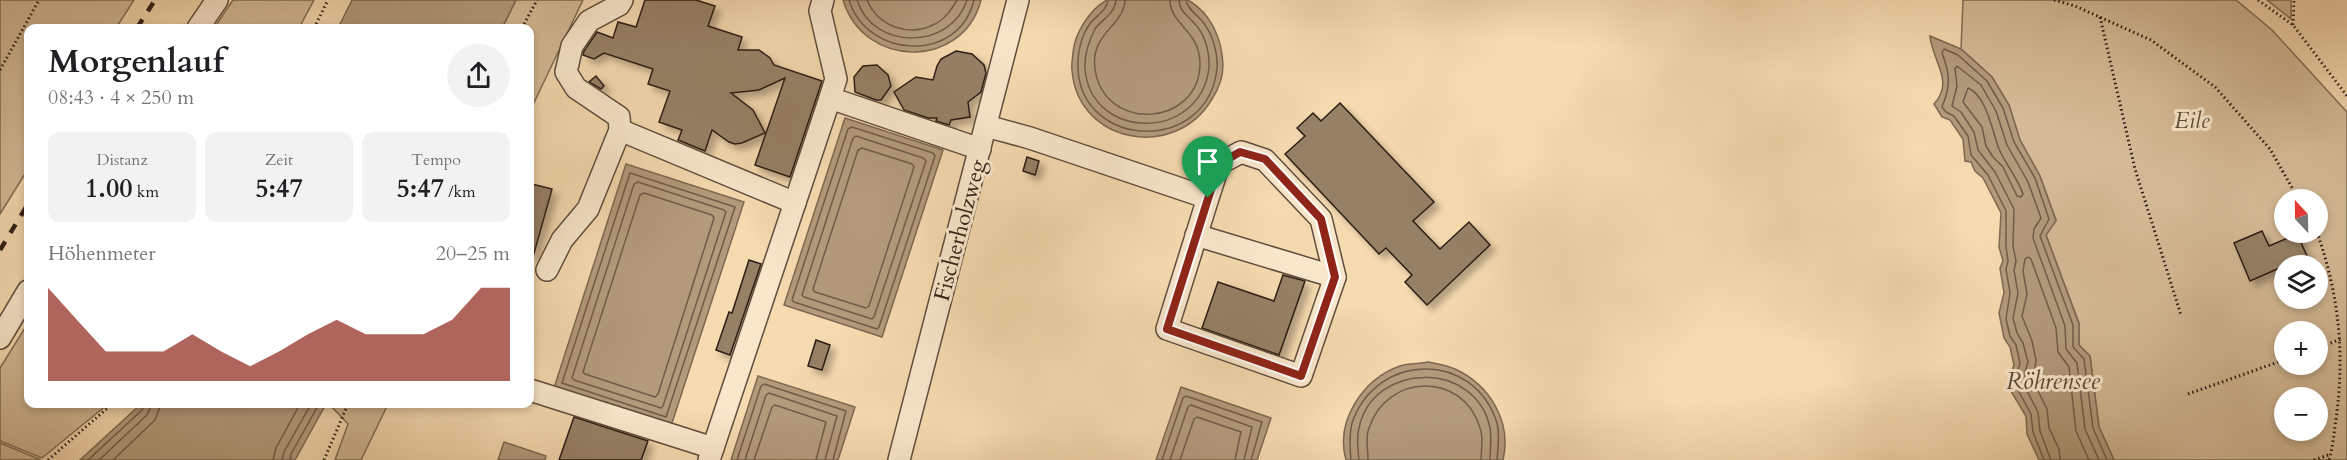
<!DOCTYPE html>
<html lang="de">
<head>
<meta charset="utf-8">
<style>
	:root { --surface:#fff; --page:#f2f2f2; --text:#202124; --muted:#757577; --accent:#8f2418 }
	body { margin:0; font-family:Cardo,serif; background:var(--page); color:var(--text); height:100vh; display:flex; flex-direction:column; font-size:22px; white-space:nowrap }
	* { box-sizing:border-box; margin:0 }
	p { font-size:20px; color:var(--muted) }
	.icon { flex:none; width:33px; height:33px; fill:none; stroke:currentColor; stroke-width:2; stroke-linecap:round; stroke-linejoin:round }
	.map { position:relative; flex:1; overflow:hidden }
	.sheet { position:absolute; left:24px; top:24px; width:510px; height:384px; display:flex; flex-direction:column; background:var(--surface); border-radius:12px; box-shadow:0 3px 9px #0003 }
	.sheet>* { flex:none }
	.needle { width:39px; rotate:338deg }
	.tools { position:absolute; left:2274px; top:189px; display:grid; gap:12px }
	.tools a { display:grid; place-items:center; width:54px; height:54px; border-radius:50%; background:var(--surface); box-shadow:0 3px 9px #0003; font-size:30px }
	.pin { position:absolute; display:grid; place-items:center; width:51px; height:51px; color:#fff; margin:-62px -26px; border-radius:50% 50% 50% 0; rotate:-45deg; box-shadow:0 0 6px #0007 }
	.pin .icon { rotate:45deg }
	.round { display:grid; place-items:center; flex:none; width:63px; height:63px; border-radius:32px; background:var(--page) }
	.summary { display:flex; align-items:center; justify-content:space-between; height:102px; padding:0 24px }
	h1 { font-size:33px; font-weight:600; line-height:45px }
	.metrics { display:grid; grid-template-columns:repeat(3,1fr); gap:9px; height:102px; padding:6px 24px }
	.metrics div { display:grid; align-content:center; border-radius:12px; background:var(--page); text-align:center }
	.metrics b { font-size:26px; font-weight:600 }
	.metrics small { font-size:16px; font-weight:400 }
	.metrics p { font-size:16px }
	.chart { height:168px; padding:12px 24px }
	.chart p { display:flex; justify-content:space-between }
	.chart svg { width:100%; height:108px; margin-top:6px; fill:var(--accent); opacity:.7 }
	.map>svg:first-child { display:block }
	.green { fill:#d4ba96; stroke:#806c56; stroke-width:1.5; fill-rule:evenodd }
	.water { fill:#b29a7b; stroke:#7d6852; stroke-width:1.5 }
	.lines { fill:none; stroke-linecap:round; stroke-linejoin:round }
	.shore { stroke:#705c48; stroke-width:1.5 }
	.building { fill:#968066; stroke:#2d1e15; stroke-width:1.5; filter:url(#shadow) }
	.minor-casing { stroke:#5f4d3c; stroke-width:24 }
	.path { stroke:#2d1e15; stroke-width:3; stroke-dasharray:1.5 3; stroke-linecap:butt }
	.minor { stroke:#f9e7cc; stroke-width:21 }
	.rail { stroke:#2d1e15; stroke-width:4.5; stroke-dasharray:10 10; stroke-linecap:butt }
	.route-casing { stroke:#fff; stroke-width:12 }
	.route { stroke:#8f2418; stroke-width:8 }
	.labels { text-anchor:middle; stroke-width:6; stroke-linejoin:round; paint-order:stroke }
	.park-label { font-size:22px; font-style:italic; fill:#5f4d3c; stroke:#f9e7cc }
	.street-label { font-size:22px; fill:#2d1e15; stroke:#f9e7cc }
	.water-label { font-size:24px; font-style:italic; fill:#5c4939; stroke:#f9e7cc }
</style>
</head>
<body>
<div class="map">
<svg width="2347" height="460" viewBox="0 0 2347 460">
	<defs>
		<filter id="shadow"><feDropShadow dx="5.5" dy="5.5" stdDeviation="3" flood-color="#0004"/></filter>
	</defs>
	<rect width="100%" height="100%" fill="#f6dab0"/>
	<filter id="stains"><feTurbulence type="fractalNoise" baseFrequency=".00333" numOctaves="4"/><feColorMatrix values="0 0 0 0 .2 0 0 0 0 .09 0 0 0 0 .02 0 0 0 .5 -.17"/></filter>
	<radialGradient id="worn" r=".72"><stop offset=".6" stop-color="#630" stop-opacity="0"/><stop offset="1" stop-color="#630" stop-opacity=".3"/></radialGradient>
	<g class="green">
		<path d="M 0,0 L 134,0 L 116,28 L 28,28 L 28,169 L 0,214 Z"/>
		<path d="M 233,0 L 314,0 L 299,28 L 214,28 Z"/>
		<path d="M 516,0 L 583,0 L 530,111 L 530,28 L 502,28 Z"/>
		<path d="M 1963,0 L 2236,0 L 2272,30 L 2347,112 L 2347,460 L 2114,460 L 2099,427 L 2090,356 L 2079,345 L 2079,323 L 2046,235 L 2056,220 L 2040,176 L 2020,140 L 2009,105 L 1992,77 L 1961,49 ZM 2284,200 L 2318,200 L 2318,232 L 2284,232 ZM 2284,266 L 2318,266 L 2318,298 L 2284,298 ZM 2284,332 L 2318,332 L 2318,364 L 2284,364 ZM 2284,398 L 2318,398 L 2318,430 L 2284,430 Z"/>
		<path d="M 2267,0 L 2291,0 L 2291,19 Z"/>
		<path d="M 28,323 L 28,404 L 108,404 L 42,458 L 0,441 L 0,368 Z"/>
		<path d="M 329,404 L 388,404 L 361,460 L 335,460 L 348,424 Z"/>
		<path d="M 0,443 L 41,460 L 0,460 Z"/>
	</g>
	<g class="water">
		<path d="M 352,0 L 516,0 L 502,28 L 338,28 Z"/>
		<path d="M 843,0 L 981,0 C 963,70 864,69 843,0 Z"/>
		<path d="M 1107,0 L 1188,0 C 1211,13 1222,39 1223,65 C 1223,77 1218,90 1212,99 C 1175,162 1077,143 1072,70 C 1071,64 1073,57 1073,52 C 1075,33 1090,9 1107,0 Z"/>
		<path d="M 1930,36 L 1961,49 L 1992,77 L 2009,105 L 2020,140 L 2040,176 L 2056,221 L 2046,235 L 2079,324 L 2079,345 L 2090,356 L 2099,427 L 2114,460 L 2039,460 L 2027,434 L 2026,416 L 2012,393 L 2009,379 L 2014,365 L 2010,347 L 2004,338 L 1999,313 L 2004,293 L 2000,268 L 2003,261 L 1999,247 L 2001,213 L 1983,178 L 1975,171 L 1971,162 L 1965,161 L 1963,139 L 1950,120 L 1942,117 L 1934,104 C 1955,81 1932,61 1930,36 Z"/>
		<path d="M 845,118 L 943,150 L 882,337 L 784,305 Z"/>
		<path d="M 626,164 L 744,202 L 671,426 L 554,388 Z"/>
		<path d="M 1428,362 C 1437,364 1447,365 1455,369 C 1490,385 1512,422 1503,460 L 1346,460 C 1335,421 1363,379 1400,366 C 1409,363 1419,364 1428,362 Z"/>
		<path d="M 758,376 L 855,407 L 838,460 L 731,460 Z"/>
		<path d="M 1181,387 L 1271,418 L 1257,460 L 1156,460 Z"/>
		<path d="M 141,404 L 326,404 L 295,460 L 80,460 Z"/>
		<path d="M 504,442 L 546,456 L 545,460 L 498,460 Z"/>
	</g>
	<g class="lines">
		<g class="shore">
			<path d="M 849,0 C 868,60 959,63 974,0"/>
			<path d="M 857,0 C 873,51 951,50 967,0"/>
			<path d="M 867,0 C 878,26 909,38 935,24 C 945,19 951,10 957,0"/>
			<path d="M 1108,0 C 1107,11 1095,16 1089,25 C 1081,37 1077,54 1078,69 C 1082,149 1208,155 1217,68 C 1218,54 1213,36 1205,25 C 1200,16 1187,10 1186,0"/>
			<path d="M 1116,0 C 1115,14 1102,19 1095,29 C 1089,40 1084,56 1085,69 C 1091,141 1200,142 1209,68 C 1210,55 1206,39 1199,29 C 1192,18 1179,13 1179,0"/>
			<path d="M 1125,0 C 1124,26 1090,33 1095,69 C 1104,133 1199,127 1200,64 C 1200,30 1170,25 1170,0"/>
			<path d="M 1968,88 C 1987,96 1992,131 1999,149 C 2006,165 2017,177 2023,194 L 2021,197 L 2017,196 L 2003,167 L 1993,157 L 1986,146 L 1982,127 L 1963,102 Z"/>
			<path d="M 852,127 L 933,153 L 935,156 L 879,327 L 877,329 L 794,302 L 792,300 L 848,129 Z"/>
			<path d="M 856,136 L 923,158 L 926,161 L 874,317 L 872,319 L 804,297 L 802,295 L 853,138 Z"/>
			<path d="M 862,148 L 912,164 L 914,167 L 869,306 L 866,308 L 815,292 L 813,289 L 858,150 Z"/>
			<path d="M 630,173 L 735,207 L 666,417 L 562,383 Z"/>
			<path d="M 638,182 L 724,210 L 726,212 L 663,406 L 661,408 L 574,380 L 572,378 L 634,184 Z"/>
			<path d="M 644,193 L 712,215 L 714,218 L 658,394 L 655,397 L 585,374 L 583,372 L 640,195 Z"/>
			<path d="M 88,460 L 142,410 L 144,404"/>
			<path d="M 99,460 L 147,415 L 152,404"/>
			<path d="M 113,460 L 155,420 L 161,404"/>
			<path d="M 273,460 L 276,448 L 300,404"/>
			<path d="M 282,460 L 284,452 L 311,404"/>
			<path d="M 290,460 L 291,454 L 319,404"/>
			<path d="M 737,460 L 761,386 L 764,384 L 846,411 L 833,460"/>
			<path d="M 745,460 L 766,395 L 769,393 L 837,416 L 825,460"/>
			<path d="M 754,460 L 772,407 L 775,405 L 826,422 L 816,460"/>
			<path d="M 1162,460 L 1183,398 L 1186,396 L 1262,422 L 1251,460"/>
			<path d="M 1170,460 L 1188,407 L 1191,405 L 1252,427 L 1244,460"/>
			<path d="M 1180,460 L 1194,419 L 1197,417 L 1241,432 L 1235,460"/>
			<path d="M 1351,460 C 1350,449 1349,435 1352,423 C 1376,352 1474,350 1497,423 C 1500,435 1498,448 1497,460"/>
			<path d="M 1359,460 C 1358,449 1356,439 1359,428 C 1373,361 1476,360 1490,428 C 1492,439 1490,449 1490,460"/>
			<path d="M 1368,460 C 1368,449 1365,438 1369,428 C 1387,373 1463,371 1480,428 C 1484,438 1481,449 1481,460"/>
			<path d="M 2044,460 L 2033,432 L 2031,414 L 2018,390 L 2015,379 L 2020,363 L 2016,345 L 2010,336 L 2006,319 L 2010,293 L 2006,269 L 2008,261 L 2006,247 L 2006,211 L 1988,175 L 1971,155 L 1968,136 L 1954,116 L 1946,112 L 1942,107 C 1951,86 1950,74 1942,53 L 1944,49 L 1958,55 L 1987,81 L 2003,108 L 2014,142 L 2035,178 L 2049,219 L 2040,236 L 2073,325 L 2073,347 L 2084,359 L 2093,428 L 2107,460"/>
			<path d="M 2051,460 L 2040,431 L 2038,412 L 2025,387 L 2023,379 L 2028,362 L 2023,343 L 2017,333 L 2013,318 L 2018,293 L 2014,270 L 2016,261 L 2013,246 L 2014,209 L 1995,172 L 1978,150 L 1974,132 L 1961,112 L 1952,106 L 1957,86 L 1955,69 L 1957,66 L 1981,85 L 1996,111 L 2007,145 L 2028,182 L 2041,218 L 2034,229 L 2033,238 L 2065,326 L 2066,349 L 2077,363 L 2085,429 L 2099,460"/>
			<path d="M 2060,460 L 2059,449 L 2049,428 L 2047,409 L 2033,381 L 2036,360 L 2032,341 L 2022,316 L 2027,294 L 2023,271 L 2025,259 L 2028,257 L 2031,259 L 2056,328 L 2058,352 L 2069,367 L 2076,431 L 2089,460"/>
		</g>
	</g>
	<g class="building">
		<path d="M 645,0 L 696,0 L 715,6 L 708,26 L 742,37 L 738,50 L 759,50 L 770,58 L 774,65 L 822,81 L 790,177 L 755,165 L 785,78 L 759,90 L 731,93 L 753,110 L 765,133 L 742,143 L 735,144 L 729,142 L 712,130 L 705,151 L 678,140 L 682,130 L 659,122 L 670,91 L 648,84 L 653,69 L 604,53 L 594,59 L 583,55 L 584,51 L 597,32 L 613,38 L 618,22 L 636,27 Z"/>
		<path d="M 956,51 L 972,54 L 984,65 L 986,73 L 981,92 L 968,102 L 970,117 L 951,120 L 949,125 L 936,121 L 937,118 L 928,118 L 904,110 L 894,92 L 916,77 L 933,80 L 937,66 L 941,59 Z"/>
		<path d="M 877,65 L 888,75 L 891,86 L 881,100 L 876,100 L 855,92 L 854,77 L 863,66 Z"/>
		<path d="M 596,76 L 604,86 L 601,89 L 589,82 Z"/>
		<path d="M 1340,103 L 1434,202 L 1413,221 L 1440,249 L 1469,222 L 1490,245 L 1427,305 L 1405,282 L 1412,275 L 1386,248 L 1379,254 L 1285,154 L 1305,136 L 1297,128 L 1313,113 L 1321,121 Z"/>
		<path d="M 1027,157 L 1039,161 L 1035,175 L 1023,171 Z"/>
		<path d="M 532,184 L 552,189 L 533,257 L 530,257 L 530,193 Z"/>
		<path d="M 2262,231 L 2269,246 L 2297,234 L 2307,256 L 2250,281 L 2234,243 Z"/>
		<path d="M 749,260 L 761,264 L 730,355 L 716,350 L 729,312 L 732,313 Z"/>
		<path d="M 1283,275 L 1305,281 L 1279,355 L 1202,328 L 1218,282 L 1274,301 Z"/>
		<path d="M 816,340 L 830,345 L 822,370 L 808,366 Z"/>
		<path d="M 574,417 L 648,441 L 641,460 L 559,460 Z"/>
	</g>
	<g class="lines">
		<defs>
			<g id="minor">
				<path d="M 823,0 L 820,11 L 836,79 L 830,98"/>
				<path d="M 198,28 L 217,0"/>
				<path d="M 986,126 L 1030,138 L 1208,198 L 1219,164 L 1241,152 L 1265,160 L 1321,219 L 1335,277 L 1301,376 L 1167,329 L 1208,198"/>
				<path d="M 620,130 L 795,203"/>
				<path d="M 1196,235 L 1335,277"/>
				<path d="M 547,270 L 562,240 L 588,209 L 620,130 L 619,117 L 576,88 L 566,72 L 572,46 L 589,21 L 619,5 L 622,0"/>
				<path d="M 0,338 L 28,291"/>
				<path d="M 530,390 L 713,448"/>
				<path d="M 709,460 L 830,98 L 980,149"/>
				<path d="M 899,460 L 1018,0"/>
			</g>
		</defs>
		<use href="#minor" class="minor-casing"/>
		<g class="path">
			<path d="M 2054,0 L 2075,6 L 2151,40 L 2215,87 L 2270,149 L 2299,200"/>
			<path d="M 2258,0 L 2293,25 L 2347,96"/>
			<path d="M 2100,17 L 2135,169 L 2181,315"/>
			<path d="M 2293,25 L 2294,0"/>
			<path d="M 314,28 L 328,0"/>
			<path d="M 522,28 L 537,0"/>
			<path d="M 0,70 L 39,0"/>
			<path d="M 2317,232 C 2339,295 2345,353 2336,419 C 2334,433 2333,447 2329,460"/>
			<path d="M 2318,348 L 2341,339"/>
			<path d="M 2188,394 L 2284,360"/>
			<path d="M 48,460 L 112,404"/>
			<path d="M 324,460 L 348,404"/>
			<path d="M 2314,460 L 2331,454"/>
		</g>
		<use href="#minor" class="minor"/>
		<g class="rail">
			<path d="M 137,28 L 155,0"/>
			<path d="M 0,250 L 28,204"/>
		</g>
	</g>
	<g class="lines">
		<defs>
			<path id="route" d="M 1240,152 L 1265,159 L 1321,219 L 1335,277 L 1301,376 L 1167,329 L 1219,164 Z"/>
		</defs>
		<use href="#route" class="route-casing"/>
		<use href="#route" class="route"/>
	</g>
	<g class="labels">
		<g class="park-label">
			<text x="2192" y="128">Eile</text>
		</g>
		<g class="street-label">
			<text transform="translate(959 230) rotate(-75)" y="8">Fischerholzweg</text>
		</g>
		<g class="water-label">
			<text x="2053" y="389">Röhrensee</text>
		</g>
	</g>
	<rect width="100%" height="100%" filter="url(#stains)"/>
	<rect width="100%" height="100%" fill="url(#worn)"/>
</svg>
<div class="tools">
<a><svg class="needle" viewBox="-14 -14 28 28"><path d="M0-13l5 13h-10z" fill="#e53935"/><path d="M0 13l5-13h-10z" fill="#757577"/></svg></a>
<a><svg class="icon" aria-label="layers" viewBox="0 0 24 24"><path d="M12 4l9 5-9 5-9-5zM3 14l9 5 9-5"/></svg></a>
<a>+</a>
<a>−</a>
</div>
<div class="pin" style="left:1208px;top:198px;background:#1e9e55"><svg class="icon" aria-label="arrive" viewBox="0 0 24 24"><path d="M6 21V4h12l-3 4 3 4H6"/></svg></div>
<section class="sheet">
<div class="summary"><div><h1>Morgenlauf</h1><p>08:43 · 4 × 250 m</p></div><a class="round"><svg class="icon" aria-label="share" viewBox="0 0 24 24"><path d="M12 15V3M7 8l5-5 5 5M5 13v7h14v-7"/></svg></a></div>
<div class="metrics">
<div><p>Distanz</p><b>1.00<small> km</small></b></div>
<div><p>Zeit</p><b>5:47</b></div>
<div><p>Tempo</p><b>5:47<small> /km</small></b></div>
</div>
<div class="chart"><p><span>Höhenmeter</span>20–25 m</p>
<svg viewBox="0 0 160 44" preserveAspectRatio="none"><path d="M0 44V6L10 19L20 32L30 32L40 32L50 25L60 32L70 38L80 32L90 25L100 19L110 25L120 25L130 25L140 19L150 6L160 6V44z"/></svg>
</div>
</section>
</div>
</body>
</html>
